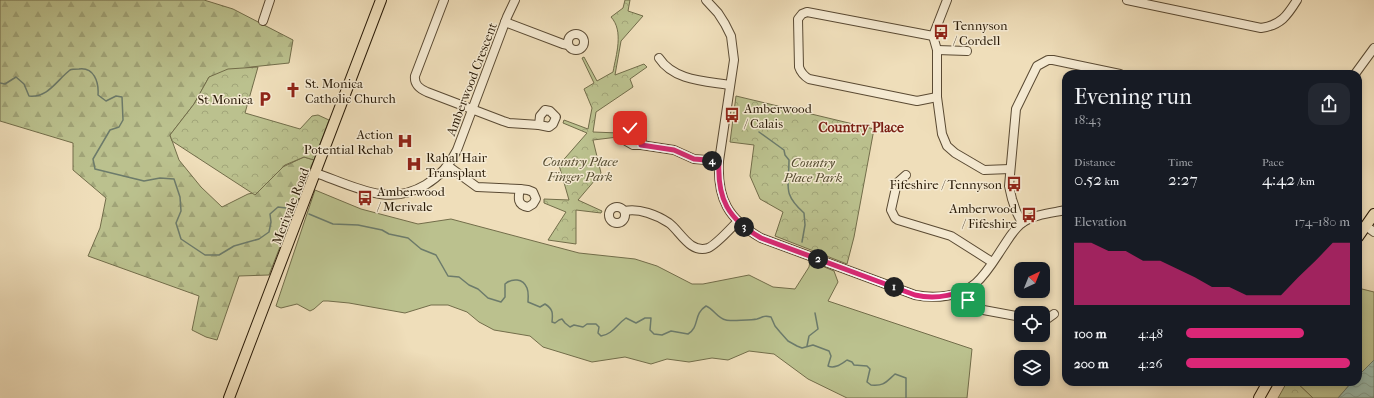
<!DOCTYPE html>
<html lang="en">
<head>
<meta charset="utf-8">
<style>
	:root { --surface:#171b24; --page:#242831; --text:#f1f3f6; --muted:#9ea1a6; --accent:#db2777 }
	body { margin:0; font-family:"IM FELL French Canon",serif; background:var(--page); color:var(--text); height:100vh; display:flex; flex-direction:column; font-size:15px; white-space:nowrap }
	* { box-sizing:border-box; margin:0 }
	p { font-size:13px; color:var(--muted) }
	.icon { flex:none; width:22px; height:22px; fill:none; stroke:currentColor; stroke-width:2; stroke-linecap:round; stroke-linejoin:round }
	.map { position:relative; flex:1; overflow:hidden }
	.sheet { position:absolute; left:1062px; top:70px; width:300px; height:316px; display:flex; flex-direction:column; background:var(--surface); border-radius:12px; box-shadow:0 2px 6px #0003 }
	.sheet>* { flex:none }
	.needle { width:26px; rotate:43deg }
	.tools { position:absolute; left:1014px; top:262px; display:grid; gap:8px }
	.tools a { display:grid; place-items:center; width:36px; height:36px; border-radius:8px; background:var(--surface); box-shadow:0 2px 6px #0003; font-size:20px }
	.pin { position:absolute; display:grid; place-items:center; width:34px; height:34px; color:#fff; margin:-17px; border-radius:8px; box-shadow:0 2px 6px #0006 }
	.km { position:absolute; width:20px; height:20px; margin:-10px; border-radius:50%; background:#222; color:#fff; font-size:11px; line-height:20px; text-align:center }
	.round { display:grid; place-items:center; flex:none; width:42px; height:42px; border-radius:12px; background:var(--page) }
	.headline { display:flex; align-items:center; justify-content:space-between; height:68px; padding:0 12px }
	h1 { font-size:22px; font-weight:600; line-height:30px }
	.figures { display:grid; grid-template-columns:repeat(3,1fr); gap:6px; height:68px; padding:4px 12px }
	.figures div { display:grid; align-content:center }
	.figures b { font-size:17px; font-weight:600 }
	.figures small { font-size:11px; font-weight:400 }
	.figures p { font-size:11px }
	.chart { height:112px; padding:8px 12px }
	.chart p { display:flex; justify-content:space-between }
	.chart svg { width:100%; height:72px; margin-top:4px; fill:var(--accent); opacity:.7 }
	ul { padding:0 12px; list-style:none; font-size:13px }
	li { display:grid; grid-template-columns:64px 48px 1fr; align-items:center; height:30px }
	li i { height:10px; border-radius:5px; background:var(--accent) }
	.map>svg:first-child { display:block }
	.green { fill:#bbc18e; stroke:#726d4a }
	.forest { fill:url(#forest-firs); stroke:#726d4a }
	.park { fill:url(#park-crowns); stroke:#726d4a }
	.water { fill:url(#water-waves); stroke:#6c7b6b }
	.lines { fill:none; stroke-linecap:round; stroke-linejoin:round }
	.stream { stroke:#6c7b6b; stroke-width:1.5 }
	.minor-casing { stroke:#5a4a33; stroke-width:10 }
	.major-casing { stroke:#281906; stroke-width:12 }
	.minor { stroke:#f5ead2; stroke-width:8 }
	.major { stroke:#efdeba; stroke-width:10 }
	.route-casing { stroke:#fff; stroke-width:8 }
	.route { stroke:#db2777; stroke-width:5 }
	.labels { text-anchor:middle; stroke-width:3; stroke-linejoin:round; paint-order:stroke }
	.poi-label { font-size:13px; fill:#281906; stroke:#f5ead2; text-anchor:start }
	.street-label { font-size:13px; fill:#281906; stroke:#f5ead2 }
	.park-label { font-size:13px; font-style:italic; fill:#544b2f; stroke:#f5ead2 }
	.neighbourhood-label { font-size:14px; font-weight:bold; fill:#7a1f14; stroke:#f5ead2 }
</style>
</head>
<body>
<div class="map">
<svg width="1374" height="398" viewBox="0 0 1374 398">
	<defs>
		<pattern id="forest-firs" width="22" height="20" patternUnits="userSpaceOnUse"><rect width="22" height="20" fill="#bbc18e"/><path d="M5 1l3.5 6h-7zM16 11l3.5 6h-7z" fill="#a1a579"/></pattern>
		<pattern id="park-crowns" width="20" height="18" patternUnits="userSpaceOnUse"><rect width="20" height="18" fill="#bbc18e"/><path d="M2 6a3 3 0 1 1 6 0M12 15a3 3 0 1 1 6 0" fill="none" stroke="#a1a579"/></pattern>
		<pattern id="water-waves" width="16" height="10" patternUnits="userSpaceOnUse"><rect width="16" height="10" fill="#9abcae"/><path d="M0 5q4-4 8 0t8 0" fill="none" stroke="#85a194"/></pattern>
	</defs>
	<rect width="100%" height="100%" fill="#efdeba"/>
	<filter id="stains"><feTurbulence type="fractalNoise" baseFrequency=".005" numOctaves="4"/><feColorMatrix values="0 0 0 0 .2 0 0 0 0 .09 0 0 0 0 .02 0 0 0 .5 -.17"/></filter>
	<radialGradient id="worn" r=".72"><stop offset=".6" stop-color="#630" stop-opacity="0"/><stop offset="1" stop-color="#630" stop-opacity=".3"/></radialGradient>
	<g class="green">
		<path d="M 315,190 L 361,209 L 418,224 L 451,219 L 579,253 L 635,259 L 657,266 L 692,284 L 703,284 L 749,275 L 773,287 L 795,289 L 809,267 L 810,261 L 834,271 L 838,282 L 828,301 L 972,349 L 967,398 L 847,398 L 808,379 L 774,354 L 749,351 L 728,360 L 712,358 L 689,362 L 667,359 L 651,364 L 625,357 L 592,362 L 543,347 L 530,336 L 494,330 L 479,322 L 467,312 L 448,305 L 431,305 L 405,313 L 349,303 L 328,301 L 323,301 L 314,309 L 310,311 L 297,304 L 281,308 L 276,306 Z"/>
		<path d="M 1358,288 L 1374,292 L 1374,360 L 1358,376 Z"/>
		<path d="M 1296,382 L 1352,382 L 1338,398 L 1313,398 Z"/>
	</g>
	<path class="forest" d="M 0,0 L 204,0 L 233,9 L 293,40 L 289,63 L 251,67 L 209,77 L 194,104 L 170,135 L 179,160 L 201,187 L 222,207 L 248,194 L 253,193 L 270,173 L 304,157 L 314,160 L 269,275 L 239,276 L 217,340 L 206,337 L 192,330 L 199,296 L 88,256 L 100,228 L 106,198 L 73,170 L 73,143 L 0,121 Z"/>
	<g class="park">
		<path d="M 625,0 L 630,0 L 628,11 L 643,16 L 621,41 L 615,75 L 644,64 L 647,67 L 630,79 L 633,87 L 596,112 L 593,132 L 619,133 L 618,137 L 593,140 L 601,173 L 578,200 L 602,211 L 601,213 L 576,210 L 576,244 L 548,240 L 566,212 L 544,203 L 544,199 L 569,200 L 559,165 L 587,133 L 563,123 L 564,120 L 588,129 L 592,108 L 584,89 L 594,83 L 582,58 L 584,57 L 597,81 L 613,72 C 616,55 624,31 611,17 L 623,8 Z"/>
		<path d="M 258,67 L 245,113 L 300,129 L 312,116 L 318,115 L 329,120 L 314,160 L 304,157 L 285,165 L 255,195 L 172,141 L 170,135 L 194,104 L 209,77 L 228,69 Z"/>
		<path d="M 736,96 L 874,129 L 854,237 L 847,264 L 775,236 L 783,212 L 760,199 L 750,176 L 754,145 L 730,142 Z"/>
		<path d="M 1287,382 L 1296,382 L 1313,398 L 1278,398 Z"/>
	</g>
	<path class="water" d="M 1374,360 L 1374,398 L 1338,398 L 1352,382 L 1358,382 L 1358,376 Z"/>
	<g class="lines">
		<g class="stream">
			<path d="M 0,83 L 5,84 L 16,77 L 24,84 L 29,96 C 48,98 57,80 70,70 C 72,69 76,69 79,69 C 94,67 99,82 98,95 L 106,101 L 116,96 L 122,97 L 123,120 L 119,127 L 110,130 L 93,159 L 95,169 L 144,181 L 160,178 L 174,179 L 180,197 L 181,211 L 176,223 L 181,239 L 205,255 L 219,255 L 234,246 L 259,239 L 269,232 L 271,222 L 270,214 L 278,207 L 286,208"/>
			<path d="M 759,132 L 784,150 L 785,155 L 789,160 C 789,187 782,193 804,213 L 805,225 L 802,242"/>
			<path d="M 309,214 L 333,224 L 358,225 L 382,230 L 389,234 L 408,238 L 421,249 L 436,255 L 448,276 L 459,277 L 469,285 L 478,289 L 488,298 L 501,302 L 505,297 L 505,284 C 512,278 523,278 527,288 C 529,293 528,298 528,302 L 540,307 L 545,304 C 553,309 553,313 552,322 L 555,323 L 559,320 L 562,319 L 565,323 L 570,327 L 574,325 L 583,327 L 587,324 L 596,324 L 599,327 L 598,333 L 601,336 C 613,334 616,325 626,318 L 636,323 L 645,318 L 651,318 L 650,330 L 654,334 L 662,335 L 671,331 L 688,334 C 700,327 693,314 706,306 C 714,309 717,318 726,320 C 729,321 753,320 757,319 C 764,317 763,315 771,317 L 775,326 L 780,332 L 788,341 L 797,346 L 802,348 L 813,345 L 829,351 L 831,356 L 828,366 C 835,369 841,364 847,360 L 852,362 L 854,365 L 867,366 L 870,369 L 867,382 L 871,385 C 884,386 885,383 895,374 L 906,378 L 906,398"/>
			<path d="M 807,346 L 809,336 L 818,329 L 815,313"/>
		</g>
		<defs>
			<g id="minor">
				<path d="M 444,0 L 415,76 C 414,85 420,89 427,92 L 503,121 L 509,123 L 539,125"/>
				<path d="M 706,0 L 718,13 L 725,24 L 731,36 L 734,60 L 719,161 C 717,199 728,219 761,238 L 915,295 C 935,299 960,297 976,283 C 987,273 995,259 1003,247 C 1009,238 1014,229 1022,223 C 1034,214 1052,213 1066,210"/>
				<path d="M 947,0 L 933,36 L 937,50 L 937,97 L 942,134 L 947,146 L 955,153 L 984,170 L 1010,169"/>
				<path d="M 1127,0 L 1261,28 C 1281,25 1287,16 1297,0"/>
				<path d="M 263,21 L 270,0"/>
				<path d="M 505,22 L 563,44 L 568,45"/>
				<circle cx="576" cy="42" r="8"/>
				<path d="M 933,36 L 807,12 L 802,14 L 798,19 L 799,67 C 801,73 804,76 809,79 L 917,101 L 937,97"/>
				<path d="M 937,50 L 967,51"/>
				<path d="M 659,58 C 674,81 706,81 730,85"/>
				<path d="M 1355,74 L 1374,48"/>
				<path d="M 545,110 L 550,111 L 556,117 L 553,124 L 549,127 L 539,125 L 540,116 Z"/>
				<path d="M 630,128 C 642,126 643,135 641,145 L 633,145 L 626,141 L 626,132 Z"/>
				<path d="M 641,145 L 674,150 L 694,159 L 719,161"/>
				<path d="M 448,166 L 477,187 L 520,189"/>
				<path d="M 316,173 C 336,180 359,191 380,194 C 413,199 443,179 457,150 L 507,17 L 515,0"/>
				<path d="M 906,175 L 897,183 L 891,210 L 895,218 L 898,220 L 951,236 L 992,262"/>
				<path d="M 520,189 L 528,190 L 533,192 L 536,199 L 533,204 L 528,207 C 517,205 518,198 520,189 Z"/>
				<circle cx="617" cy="215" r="8"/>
				<path d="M 625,211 C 639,208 657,215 669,223 C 680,231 690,254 708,248 C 716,245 731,228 738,221"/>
				<path d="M 1022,223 L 1016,211 L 1012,199 L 1009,186 L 1016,109 L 1037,66 L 1048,60 L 1053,60 L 1120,74"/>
				<path d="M 1366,226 L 1374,232"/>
				<path d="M 963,291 L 968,300 L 978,309 L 1021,317"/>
				<path d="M 1043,320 L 1047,319 L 1054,314"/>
			</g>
			<g id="major">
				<path d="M 1358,237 L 1374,214"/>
				<path d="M 229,398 L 381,0"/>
				<path d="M 1259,398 L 1268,382"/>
			</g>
		</defs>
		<use href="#minor" class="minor-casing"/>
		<use href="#major" class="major-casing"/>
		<use href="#minor" class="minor"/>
		<use href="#major" class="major"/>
	</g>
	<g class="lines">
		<defs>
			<path id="route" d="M 630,128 C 642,126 643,135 641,145 L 674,150 L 694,159 L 719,161 C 717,199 728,219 761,238 L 915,295 C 932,299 947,297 963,291 L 968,300"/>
		</defs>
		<use href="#route" class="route-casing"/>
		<use href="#route" class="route"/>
	</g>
	<defs>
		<symbol id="bus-bare" viewBox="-9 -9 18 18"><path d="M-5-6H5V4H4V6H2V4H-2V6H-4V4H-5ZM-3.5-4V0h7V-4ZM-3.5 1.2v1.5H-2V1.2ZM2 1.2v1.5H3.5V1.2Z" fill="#8f2418" stroke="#f5ead2" stroke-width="2.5" paint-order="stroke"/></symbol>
		<symbol id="church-bare" viewBox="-9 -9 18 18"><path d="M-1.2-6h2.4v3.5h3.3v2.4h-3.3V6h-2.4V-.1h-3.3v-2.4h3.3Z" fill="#8f2418" stroke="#f5ead2" stroke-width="2.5" paint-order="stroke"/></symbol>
		<symbol id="parking-bare" viewBox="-9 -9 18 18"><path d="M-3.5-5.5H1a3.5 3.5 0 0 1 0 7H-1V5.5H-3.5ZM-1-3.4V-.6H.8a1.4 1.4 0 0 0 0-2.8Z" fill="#8f2418" stroke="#f5ead2" stroke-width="2.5" paint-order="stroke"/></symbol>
		<symbol id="hospital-bare" viewBox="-9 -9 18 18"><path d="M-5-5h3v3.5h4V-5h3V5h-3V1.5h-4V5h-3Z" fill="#8f2418" stroke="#f5ead2" stroke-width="2.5" paint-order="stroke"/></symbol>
	</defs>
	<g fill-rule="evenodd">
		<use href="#bus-bare" x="930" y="21" width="22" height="22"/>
		<use href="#church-bare" x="282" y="79" width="22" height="22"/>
		<use href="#parking-bare" x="254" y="88" width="22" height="22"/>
		<use href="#bus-bare" x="721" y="104" width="22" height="22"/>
		<use href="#hospital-bare" x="394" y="130" width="22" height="22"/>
		<use href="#hospital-bare" x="403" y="153" width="22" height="22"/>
		<use href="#bus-bare" x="1003" y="173" width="22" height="22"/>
		<use href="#bus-bare" x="354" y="187" width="22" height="22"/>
		<use href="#bus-bare" x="1018" y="204" width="22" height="22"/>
	</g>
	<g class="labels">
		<g class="poi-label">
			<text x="953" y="30">Tennyson<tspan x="953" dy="15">/ Cordell</tspan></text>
			<text x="305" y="88">St. Monica<tspan x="305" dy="15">Catholic Church</tspan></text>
			<text x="253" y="104" text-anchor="end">St Monica</text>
			<text x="744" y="113">Amberwood<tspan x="744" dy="15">/ Calais</tspan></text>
			<text x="393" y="139" text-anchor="end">Action<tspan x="393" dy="15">Potential Rehab</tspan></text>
			<text x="426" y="162">Rahal Hair<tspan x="426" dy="15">Transplant</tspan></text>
			<text x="1002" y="189" text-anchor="end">Fifeshire / Tennyson</text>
			<text x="377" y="196">Amberwood<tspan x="377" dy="15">/ Merivale</tspan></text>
			<text x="1017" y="213" text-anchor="end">Amberwood<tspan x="1017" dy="15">/ Fifeshire</tspan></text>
		</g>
		<g class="street-label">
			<text transform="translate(471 79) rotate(-69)" y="5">Amberwood Crescent</text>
			<text transform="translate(290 206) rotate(-69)" y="5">Merivale Road</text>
		</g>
		<g class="park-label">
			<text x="580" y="166">Country Place<tspan x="580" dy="15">Finger Park</tspan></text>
			<text x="813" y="167">Country<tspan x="813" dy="15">Place Park</tspan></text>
		</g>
		<g class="neighbourhood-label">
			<text x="861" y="132">Country Place</text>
		</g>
	</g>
	<rect width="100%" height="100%" filter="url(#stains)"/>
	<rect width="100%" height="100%" fill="url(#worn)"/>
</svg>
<div class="tools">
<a><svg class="needle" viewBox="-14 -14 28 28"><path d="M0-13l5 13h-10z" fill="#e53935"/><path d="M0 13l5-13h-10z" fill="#9ea1a6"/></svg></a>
<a><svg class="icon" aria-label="locate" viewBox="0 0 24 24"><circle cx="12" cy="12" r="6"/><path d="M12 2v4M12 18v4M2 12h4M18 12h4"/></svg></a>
<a><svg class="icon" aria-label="layers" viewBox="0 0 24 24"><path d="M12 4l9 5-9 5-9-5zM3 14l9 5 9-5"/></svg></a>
</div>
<div class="pin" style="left:968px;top:300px;background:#1e9e55"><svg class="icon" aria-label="arrive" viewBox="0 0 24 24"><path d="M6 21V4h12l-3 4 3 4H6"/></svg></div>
<div class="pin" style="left:630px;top:128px;background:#d93025"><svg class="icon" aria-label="check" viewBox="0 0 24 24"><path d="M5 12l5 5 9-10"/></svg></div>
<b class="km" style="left:894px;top:287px">1</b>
<b class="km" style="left:818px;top:259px">2</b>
<b class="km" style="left:744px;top:227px">3</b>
<b class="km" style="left:712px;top:161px">4</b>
<section class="sheet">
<div class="headline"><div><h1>Evening run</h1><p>18:43</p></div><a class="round"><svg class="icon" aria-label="share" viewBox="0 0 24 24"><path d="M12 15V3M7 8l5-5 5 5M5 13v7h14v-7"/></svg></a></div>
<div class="figures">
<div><p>Distance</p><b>0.52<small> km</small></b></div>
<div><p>Time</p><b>2:27</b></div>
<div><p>Pace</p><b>4:42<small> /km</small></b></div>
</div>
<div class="chart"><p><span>Elevation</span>174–180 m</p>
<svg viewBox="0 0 160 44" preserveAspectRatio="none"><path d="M0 44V6L10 6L20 11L30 11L40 17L50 17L60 22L70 27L80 33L90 33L100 38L110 38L120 38L130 27L140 17L150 6L160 6V44z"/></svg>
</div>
<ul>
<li><b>100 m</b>4:48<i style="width:72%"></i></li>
<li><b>200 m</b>4:26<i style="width:100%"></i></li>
</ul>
</section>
</div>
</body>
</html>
